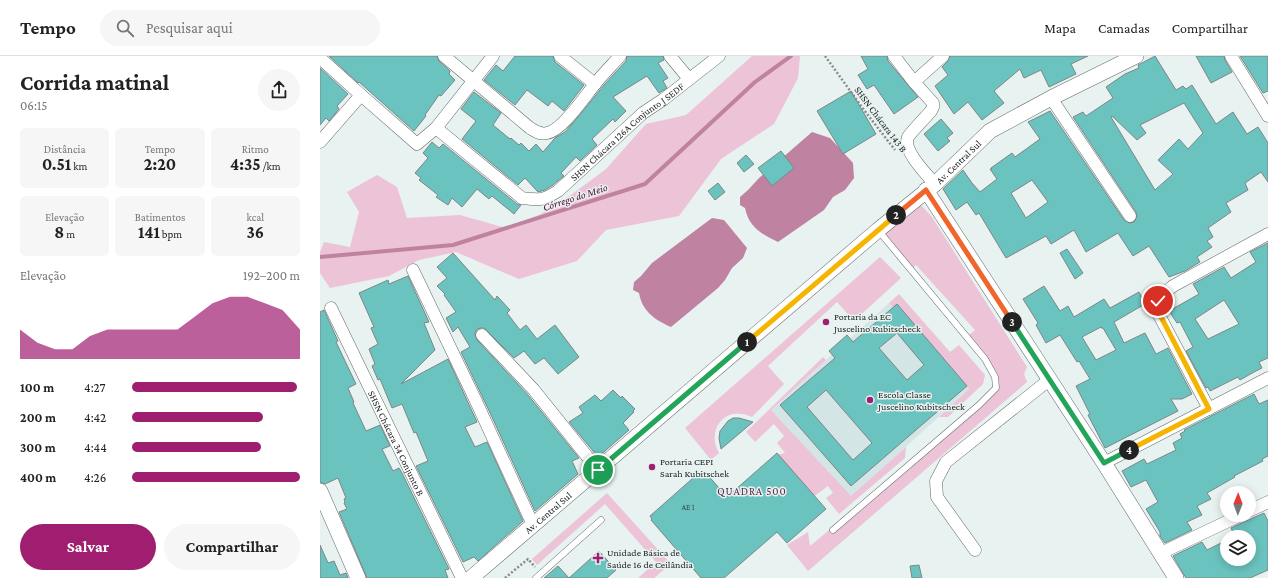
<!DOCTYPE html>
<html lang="pt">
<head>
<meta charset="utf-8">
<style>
	:root { --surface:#fff; --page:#f6f6f6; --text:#222; --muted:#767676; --line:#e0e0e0; --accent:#9f1e70 }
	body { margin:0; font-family:"Crimson Pro",serif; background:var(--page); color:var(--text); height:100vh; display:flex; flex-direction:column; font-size:15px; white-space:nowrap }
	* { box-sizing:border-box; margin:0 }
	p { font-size:13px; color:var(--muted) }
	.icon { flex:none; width:22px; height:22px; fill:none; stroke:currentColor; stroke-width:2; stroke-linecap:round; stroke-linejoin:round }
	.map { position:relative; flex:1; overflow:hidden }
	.panel { display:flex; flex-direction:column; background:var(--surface); width:320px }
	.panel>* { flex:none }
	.needle { width:26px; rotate:1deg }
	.tools { position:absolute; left:900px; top:430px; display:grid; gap:8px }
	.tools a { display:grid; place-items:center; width:36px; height:36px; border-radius:50%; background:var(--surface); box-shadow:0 2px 10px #0003; font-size:20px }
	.pin { position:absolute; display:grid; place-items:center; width:34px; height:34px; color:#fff; margin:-17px; border:2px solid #fff; border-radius:50%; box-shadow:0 1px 4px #0007 }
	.km { position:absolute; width:20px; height:20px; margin:-10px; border-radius:50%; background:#222; color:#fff; font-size:11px; line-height:20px; text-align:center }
	.round { display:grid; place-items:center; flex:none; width:42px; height:42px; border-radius:21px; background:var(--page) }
	.head { display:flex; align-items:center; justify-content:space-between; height:68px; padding:0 20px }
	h1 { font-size:22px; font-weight:700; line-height:30px }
	.stats { display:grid; grid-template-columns:repeat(3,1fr); gap:6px; height:68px; padding:4px 20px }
	.stats div { display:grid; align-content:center; border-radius:6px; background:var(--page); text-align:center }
	.stats b { font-size:17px; font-weight:700 }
	.stats small { font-size:11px; font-weight:400 }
	.stats p { font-size:11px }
	.chart { height:112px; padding:8px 20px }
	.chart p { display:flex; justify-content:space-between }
	.chart svg { width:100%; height:72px; margin-top:4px; fill:var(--accent); opacity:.7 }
	.action { display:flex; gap:8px; margin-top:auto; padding:8px 20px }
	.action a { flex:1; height:46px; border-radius:24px; background:var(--accent); color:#fff; font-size:16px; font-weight:700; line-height:46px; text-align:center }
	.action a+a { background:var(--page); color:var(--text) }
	ul { padding:0 20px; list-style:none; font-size:13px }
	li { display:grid; grid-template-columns:64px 48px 1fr; align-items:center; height:30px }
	li i { height:10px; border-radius:5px; background:var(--accent) }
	header { display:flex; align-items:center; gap:24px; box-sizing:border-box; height:56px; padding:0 20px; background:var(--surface); border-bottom:1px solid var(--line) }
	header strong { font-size:19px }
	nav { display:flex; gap:22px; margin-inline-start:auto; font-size:14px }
	.search { width:280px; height:36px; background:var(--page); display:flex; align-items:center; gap:10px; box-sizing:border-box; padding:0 14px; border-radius:22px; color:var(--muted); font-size:15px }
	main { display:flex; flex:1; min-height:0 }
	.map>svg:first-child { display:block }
	.built { fill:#d3e6e5 }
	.green { fill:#edc3d7 }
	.water { fill:#bf82a1 }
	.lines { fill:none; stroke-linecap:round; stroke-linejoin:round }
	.stream { stroke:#bf82a1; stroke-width:4 }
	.building { fill:#6bc3bf; stroke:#7d8685; fill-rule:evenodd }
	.service-casing { stroke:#626a69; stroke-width:7 }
	.minor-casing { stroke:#626a69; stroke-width:13 }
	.tertiary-casing { stroke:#626a69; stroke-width:16 }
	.path { stroke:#848b8b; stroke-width:2.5; stroke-dasharray:2 2; stroke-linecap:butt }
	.service { stroke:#fff; stroke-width:6 }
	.minor { stroke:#fff; stroke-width:12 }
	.tertiary { stroke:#fff; stroke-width:15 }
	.split-1-casing { stroke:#fff; stroke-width:8 }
	.split-2-casing { stroke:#fff; stroke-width:8 }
	.split-3-casing { stroke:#fff; stroke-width:8 }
	.split-4-casing { stroke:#fff; stroke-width:8 }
	.split-5-casing { stroke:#fff; stroke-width:8 }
	.split-1 { stroke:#22a559; stroke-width:5 }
	.split-2 { stroke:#f5b400; stroke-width:5 }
	.split-3 { stroke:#f0652b; stroke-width:5 }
	.split-4 { stroke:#22a559; stroke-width:5 }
	.split-5 { stroke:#f5b400; stroke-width:5 }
	.poi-dot { fill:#9f1e70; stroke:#e8f2f1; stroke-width:1.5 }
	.labels { text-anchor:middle; stroke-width:3; stroke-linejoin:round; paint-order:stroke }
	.number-label { font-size:8px; fill:#354e4d }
	.street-label { font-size:10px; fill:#232727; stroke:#e8f2f1 }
	.poi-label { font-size:10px; fill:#232727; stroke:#e8f2f1; text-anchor:start }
	.water-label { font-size:11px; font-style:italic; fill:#59103d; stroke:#e8f2f1 }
	.neighbourhood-label { font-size:11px; letter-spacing:1px; fill:#5d2043; stroke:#e8f2f1 }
</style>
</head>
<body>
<header>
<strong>Tempo</strong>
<div class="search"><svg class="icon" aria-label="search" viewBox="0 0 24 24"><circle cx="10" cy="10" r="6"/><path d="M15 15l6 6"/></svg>Pesquisar aqui</div>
<nav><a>Mapa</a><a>Camadas</a><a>Compartilhar</a></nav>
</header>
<main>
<section class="panel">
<div class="head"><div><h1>Corrida matinal</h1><p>06:15</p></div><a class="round"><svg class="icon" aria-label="share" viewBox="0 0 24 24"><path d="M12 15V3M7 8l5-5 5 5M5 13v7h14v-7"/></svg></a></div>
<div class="stats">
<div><p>Distância</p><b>0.51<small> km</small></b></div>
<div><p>Tempo</p><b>2:20</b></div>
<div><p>Ritmo</p><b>4:35<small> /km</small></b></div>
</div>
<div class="stats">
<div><p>Elevação</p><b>8<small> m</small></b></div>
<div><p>Batimentos</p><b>141<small> bpm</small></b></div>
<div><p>kcal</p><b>36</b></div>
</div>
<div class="chart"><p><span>Elevação</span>192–200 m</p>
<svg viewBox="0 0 160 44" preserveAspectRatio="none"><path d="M0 44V26L10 34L20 38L30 38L40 30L50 26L60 26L70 26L80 26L90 26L100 18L110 10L120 6L130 6L140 10L150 14L160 26V44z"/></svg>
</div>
<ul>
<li><b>100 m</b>4:27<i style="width:98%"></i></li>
<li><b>200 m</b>4:42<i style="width:78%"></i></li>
<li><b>300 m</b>4:44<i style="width:77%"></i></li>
<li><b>400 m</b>4:26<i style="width:100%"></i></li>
</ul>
<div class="action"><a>Salvar</a><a>Compartilhar</a></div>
</section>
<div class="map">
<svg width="948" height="522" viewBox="0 0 948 522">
	<rect width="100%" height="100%" fill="#e8f2f1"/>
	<path class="built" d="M 569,247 L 649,333 L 531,441 L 451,354 Z"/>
	<g class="green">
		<path d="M 432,0 L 480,0 L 478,22 L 454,68 L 401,103 L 359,160 L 286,174 L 257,205 L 199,223 L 136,196 L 99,204 L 69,220 L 10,232 L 0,217 L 0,196 L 4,186 L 30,191 L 39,156 L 27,136 L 57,119 L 77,131 L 87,162 L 140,159 L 186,172 L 221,158 L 251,139 L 286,113 L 326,68 L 366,59 Z"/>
		<path d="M 601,149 L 612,161 L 707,311 L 704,318 L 707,326 L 488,515 L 467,489 L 488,476 L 490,490 L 678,334 L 678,319 L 649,279 L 655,274 L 596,209 L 592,213 L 564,178 Z"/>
		<path d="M 560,201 L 581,222 L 534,265 L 517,246 L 448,310 L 464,328 L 432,361 C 426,358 420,357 413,358 C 395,362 390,383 399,397 L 391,404 L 365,372 Z"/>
		<path d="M 579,238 L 630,296 L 639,289 L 665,319 L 663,328 L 628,361 L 619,361 L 649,333 L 569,247 Z"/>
		<path d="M 503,301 L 506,304 L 451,354 L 531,440 L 586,391 L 585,402 L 519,458 L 506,442 L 513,437 L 508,430 L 493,441 L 456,399 L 465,397 L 457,387 L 464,380 L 454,368 L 435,386 L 426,376 Z"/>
		<path d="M 287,437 L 351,508 L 334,522 L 318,522 L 336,506 L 285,448 L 217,509 L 212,503 Z"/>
	</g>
	<g class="water">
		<path d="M 492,76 L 510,82 L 533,107 L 534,122 L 525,134 L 513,141 L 504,154 L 458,186 C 441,178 429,171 425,152 L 420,149 L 420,141 L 428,134 L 439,122 Z"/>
		<path d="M 392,162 L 404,164 L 427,192 L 423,202 L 412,212 L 405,224 L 398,232 L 351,271 C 335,264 322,255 319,237 L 313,234 L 314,226 L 321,220 L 332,207 Z"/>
	</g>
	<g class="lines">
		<path class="stream" d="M 0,201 L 133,189 L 325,128 L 435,26 L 471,0"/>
	</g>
	<g class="building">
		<path d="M 9,0 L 117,0 L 119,5 L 130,15 L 129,18 L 135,24 L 121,40 L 119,39 L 105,59 L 106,60 L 94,75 L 39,26 L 38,27 Z"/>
		<path d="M 195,0 L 233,0 L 235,6 L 264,29 L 244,55 L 232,45 L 228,50 L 207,34 L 195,49 L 164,24 L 176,9 L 183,15 Z"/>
		<path d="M 307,0 L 343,0 L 344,4 L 338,7 L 348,22 L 343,25 L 347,32 L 339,37 L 327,20 L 293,41 L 306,55 L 295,66 L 293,63 L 272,83 L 277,89 L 260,105 L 256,101 L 241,117 L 244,120 L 233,129 L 225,134 L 218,136 L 205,122 L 198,129 L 142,83 L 156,65 L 141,53 L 154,36 L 181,57 L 173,69 L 190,83 L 191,82 L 199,89 L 201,87 L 209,95 L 216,88 L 223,96 L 235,82 L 245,76 L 258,61 L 284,29 L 306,5 Z"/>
		<path d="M 541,0 L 567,0 L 568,5 L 598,41 L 574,58 L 554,29 L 547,33 L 538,19 L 548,13 Z"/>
		<path d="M 630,0 L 768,0 L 751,8 L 756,18 L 729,31 L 721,14 L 704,22 L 700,13 L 674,35 L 684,47 L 662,64 L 648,46 L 634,58 L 615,30 L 628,19 L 622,11 L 628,5 Z"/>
		<path d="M 835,0 L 856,34 L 863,30 L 866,33 L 872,29 L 896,68 L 913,56 L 927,78 L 938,71 L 948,87 L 948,126 L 941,116 L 925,127 L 928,134 L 906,147 L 911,156 L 888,172 L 893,181 L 887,185 L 892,191 L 877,201 L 880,206 L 865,215 L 849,221 L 829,190 L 813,200 L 798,177 L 766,196 L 754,174 L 731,188 L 726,180 L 686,202 L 659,157 L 656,159 L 647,146 L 636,154 L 623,133 L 643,114 L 652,127 L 660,136 L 677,123 L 670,113 L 672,113 L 671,112 L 692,97 L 695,101 L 720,83 L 708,66 L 730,55 L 804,164 L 810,167 L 814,166 L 817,160 L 816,156 L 753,61 L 763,56 L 766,60 L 793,42 L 786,31 L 805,18 L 819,12 L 818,9 L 822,7 ZM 864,47 L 883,77 L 868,93 L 859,83 L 838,104 L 853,118 L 835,134 L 791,61 L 792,60 L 817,84 L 826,77 L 820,69 ZM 712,124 L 728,146 L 706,162 L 691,137 Z"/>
		<path d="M 876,0 L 904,0 L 905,4 L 912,16 L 891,27 Z"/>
		<path d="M 920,0 L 948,0 L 948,35 L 943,37 Z"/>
		<path d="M 0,12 L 28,38 L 17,50 L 19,53 L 9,65 L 6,62 L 0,69 Z"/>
		<path d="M 531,35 L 556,78 L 523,98 L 497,55 Z"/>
		<path d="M 621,63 L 633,77 L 627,82 L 630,85 L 618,95 L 604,78 Z"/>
		<path d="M 112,86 L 119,92 L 123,88 L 197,148 L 201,149 L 194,158 L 172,140 L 169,143 L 157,133 L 142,151 L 132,142 L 128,149 L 116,141 L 118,139 L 99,124 L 101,122 L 95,117 L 108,102 L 103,97 Z"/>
		<path d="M 461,95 L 474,112 L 452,130 L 438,112 Z"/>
		<path d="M 426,99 L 434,108 L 424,116 L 417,107 Z"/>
		<path d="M 398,127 L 405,136 L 395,144 L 388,135 Z"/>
		<path d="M 948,187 L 948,302 L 939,306 L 942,312 L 934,316 L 920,324 L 918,321 L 890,335 L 888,331 L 886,332 L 866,295 L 873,291 L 860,266 L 857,267 L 849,255 L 879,238 L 873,228 L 904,211 L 911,222 L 936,206 L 930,196 ZM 904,244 L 919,268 L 888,283 L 875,263 Z"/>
		<path d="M 747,193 L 763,217 L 755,223 L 740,197 Z"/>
		<path d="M 133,197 L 175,244 L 177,240 L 190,254 L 187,257 L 200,274 L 206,269 L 217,283 L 235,269 L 259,301 L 238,318 L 224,302 L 215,308 L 204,295 L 194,302 L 164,272 L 161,272 L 157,273 L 155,277 L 157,284 L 208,339 L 259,402 L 252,405 L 258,418 L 215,455 L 172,361 L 141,296 L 150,291 L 138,271 L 133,276 L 126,262 L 136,256 L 124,239 L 125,238 L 117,230 L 127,222 L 117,211 Z"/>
		<path d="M 88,220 L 109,266 L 104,267 L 115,294 L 81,328 L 128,303 L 157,366 L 145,371 L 155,391 L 167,386 L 203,465 L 158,505 L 154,501 L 143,506 L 96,410 L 108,405 L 96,376 L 94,377 L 82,348 L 72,352 L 60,323 L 58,324 L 52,310 L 55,308 L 49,293 L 58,288 L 51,272 L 54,271 L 39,237 L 68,224 L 69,228 Z"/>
		<path d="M 724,230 L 740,255 L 748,250 L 754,261 L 784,243 L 790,252 L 819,236 L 825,248 L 794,266 L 804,287 L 825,277 L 836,298 L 848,292 L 872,338 L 862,343 L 851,343 L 858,355 L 785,392 L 768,359 L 770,358 L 756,330 L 770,323 L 759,305 L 757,306 L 740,279 L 726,287 L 716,269 L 718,267 L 703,243 ZM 781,271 L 781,272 L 783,272 L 796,294 L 776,304 L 762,281 Z"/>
		<path d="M 577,248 L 647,330 L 531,430 L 460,349 L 515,302 L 509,295 L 527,279 L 533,286 ZM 577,277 L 604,309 L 587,324 L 559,292 ZM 506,334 L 552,387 L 533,404 L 487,351 Z"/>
		<path d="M 4,254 L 18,285 L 16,286 L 36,328 L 28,332 L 34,346 L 33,347 L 46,375 L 60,369 L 70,390 L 62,393 L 73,415 L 79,412 L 82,417 L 129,513 L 125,514 L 128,522 L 47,522 L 19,456 L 27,453 L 24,447 L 25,446 L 24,443 L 26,442 L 18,422 L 5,428 L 0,426 L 0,256 Z"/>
		<path d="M 293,334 L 301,342 L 302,340 L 315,353 L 313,355 L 314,356 L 303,367 L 309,374 L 278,401 L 249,366 L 263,357 L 259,351 L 275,339 L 281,345 Z"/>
		<path d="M 934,338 L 939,348 L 948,344 L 948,400 L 942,403 L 943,405 L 914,420 L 915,421 L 887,437 L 891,443 L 877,450 L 882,459 L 867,466 L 872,474 L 845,487 L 840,480 L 840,476 L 826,453 L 838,446 L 826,424 L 811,431 L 802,415 L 824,403 L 827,408 L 856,394 L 853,387 L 862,382 L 860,378 L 865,375 L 864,374 Z"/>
		<path d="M 413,362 L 419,362 L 433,366 L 401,393 L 399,382 L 400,375 L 408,365 Z"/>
		<path d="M 457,397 L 506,453 L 467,487 L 457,476 L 404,522 L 381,522 L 331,464 L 332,463 L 330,460 L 381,415 L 384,418 L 386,417 L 407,441 Z"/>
		<path d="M 944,457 L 948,465 L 948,514 L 930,522 L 866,522 L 853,500 L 882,486 L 887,494 L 907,484 L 907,503 L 929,503 L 929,481 L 915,481 L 911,472 Z"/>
		<path d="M 0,489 L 8,507 L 14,505 L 20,519 L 26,517 L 28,522 L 0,522 Z"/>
		<path d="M 279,495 L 296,514 L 287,522 L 224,522 L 238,510 L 249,522 Z"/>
		<path d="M 599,509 L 602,522 L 592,522 L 590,510 Z"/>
	</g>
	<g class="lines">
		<defs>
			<g id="service">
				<path d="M 513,474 L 659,349 L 676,332 L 675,321 L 665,303 L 558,174"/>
				<path d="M 216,522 L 281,464"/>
			</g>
			<g id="minor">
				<path d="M 124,0 L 210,72 C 215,75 220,79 227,77 C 242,75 265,40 275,28 C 283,18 292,9 300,0"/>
				<path d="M 240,0 L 275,28"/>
				<path d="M 350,0 L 369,23"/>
				<path d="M 574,0 L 594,26 L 613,47 L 613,51 L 611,55 C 605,62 592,75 588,81 C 582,94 607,119 615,128"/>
				<path d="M 911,0 L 948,60"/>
				<path d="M 0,2 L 41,39 L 97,88 L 116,72 L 173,0"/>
				<path d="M 594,26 L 623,0"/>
				<path d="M 731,42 L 810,160"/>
				<path id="s1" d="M 116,72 L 202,142 C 220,144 222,145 238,135 L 323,57 L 344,43 L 399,0"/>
				<path d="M 0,86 L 41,39"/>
				<path d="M 93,214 L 155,343 L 213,469"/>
				<path id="s2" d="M 11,252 L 142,522"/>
				<path d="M 162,279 L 214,334 L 278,414"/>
				<path d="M 889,353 L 839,259 C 836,243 841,240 853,230 L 948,178"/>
				<path d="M 784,407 L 948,322"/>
				<path d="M 929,455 L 948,446"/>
				<path d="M 655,494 L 617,441 L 616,425 L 626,406 L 729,324"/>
				<path d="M 841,497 L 921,459"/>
			</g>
			<g id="tertiary">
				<path d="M 606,134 L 784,407 L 856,522"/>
				<path d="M 0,435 L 38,522"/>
				<path id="s3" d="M 151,522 L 558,174 L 615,128 L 670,75 L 731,42 L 816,0"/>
			</g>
		</defs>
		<use href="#service" class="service-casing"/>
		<use href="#minor" class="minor-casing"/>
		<use href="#tertiary" class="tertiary-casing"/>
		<g class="path">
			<path d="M 505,0 L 544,54 L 575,94"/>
			<path d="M 185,522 L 208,503 L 215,511"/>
		</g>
		<use href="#service" class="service"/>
		<use href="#minor" class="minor"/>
		<use href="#tertiary" class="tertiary"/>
	</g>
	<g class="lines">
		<defs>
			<path id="split-1" d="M 278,414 L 427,286"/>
			<path id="split-2" d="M 427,286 L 576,159"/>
			<path id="split-3" d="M 576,159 L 606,134 L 692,266"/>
			<path id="split-4" d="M 692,266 L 784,407 L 809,394"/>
			<path id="split-5" d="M 809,394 L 889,353 L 840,259 L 838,251 L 838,245"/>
		</defs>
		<use href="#split-1" class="split-1-casing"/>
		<use href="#split-2" class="split-2-casing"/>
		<use href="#split-3" class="split-3-casing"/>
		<use href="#split-4" class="split-4-casing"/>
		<use href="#split-5" class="split-5-casing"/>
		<use href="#split-1" class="split-1"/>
		<use href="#split-2" class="split-2"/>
		<use href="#split-3" class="split-3"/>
		<use href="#split-4" class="split-4"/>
		<use href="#split-5" class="split-5"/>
	</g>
	<g class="poi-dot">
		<circle cx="506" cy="266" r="4"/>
		<circle cx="550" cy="344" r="4"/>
		<circle cx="332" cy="411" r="4"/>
		<path d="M276 496h4v4h4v4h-4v4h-4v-4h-4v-4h4z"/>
	</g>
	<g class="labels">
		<g class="number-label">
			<text x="368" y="454">AE 1</text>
		</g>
		<g class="street-label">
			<text transform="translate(561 63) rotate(53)" y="4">SHSN Chácara 143 B</text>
			<text dy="4" stroke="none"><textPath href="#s1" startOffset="240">SHSN Chácara 126A Conjunto J SEDF</textPath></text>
			<text dy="4" stroke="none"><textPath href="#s3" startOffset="641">Av. Central Sul</textPath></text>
			<text dy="4" stroke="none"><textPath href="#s2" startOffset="150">SHSN Chácara 34 Conjunto B</textPath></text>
			<text dy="4" stroke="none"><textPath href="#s3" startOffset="101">Av. Central Sul</textPath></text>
		</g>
		<g class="poi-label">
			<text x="514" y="264">Portaria da EC<tspan x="514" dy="12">Juscelino Kubitscheck</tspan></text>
			<text x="558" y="342">Escola Classe<tspan x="558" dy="12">Juscelino Kubitscheck</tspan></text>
			<text x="340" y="409">Portaria CEPI<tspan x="340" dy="12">Sarah Kubitschek</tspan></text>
			<text x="287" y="500">Unidade Básica de<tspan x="287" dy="12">Saúde 16 de Ceilândia</tspan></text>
		</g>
		<g class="water-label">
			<text transform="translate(255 141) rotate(-18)" y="4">Córrego do Meio</text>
		</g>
		<g class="neighbourhood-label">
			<text x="432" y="439">QUADRA 500</text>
		</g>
	</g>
</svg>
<div class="tools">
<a><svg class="needle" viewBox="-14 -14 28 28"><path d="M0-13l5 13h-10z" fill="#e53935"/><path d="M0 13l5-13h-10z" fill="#767676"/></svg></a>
<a><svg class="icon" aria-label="layers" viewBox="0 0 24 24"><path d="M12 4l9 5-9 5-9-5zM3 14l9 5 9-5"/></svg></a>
</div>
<div class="pin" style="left:278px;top:414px;background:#1e9e55"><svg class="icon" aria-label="arrive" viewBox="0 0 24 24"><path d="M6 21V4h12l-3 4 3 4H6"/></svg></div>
<div class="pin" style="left:838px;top:245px;background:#d93025"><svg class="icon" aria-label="check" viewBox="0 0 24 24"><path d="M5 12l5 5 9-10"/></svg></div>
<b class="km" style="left:427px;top:286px">1</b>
<b class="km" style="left:576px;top:159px">2</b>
<b class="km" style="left:692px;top:266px">3</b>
<b class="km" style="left:809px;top:394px">4</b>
</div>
</main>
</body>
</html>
